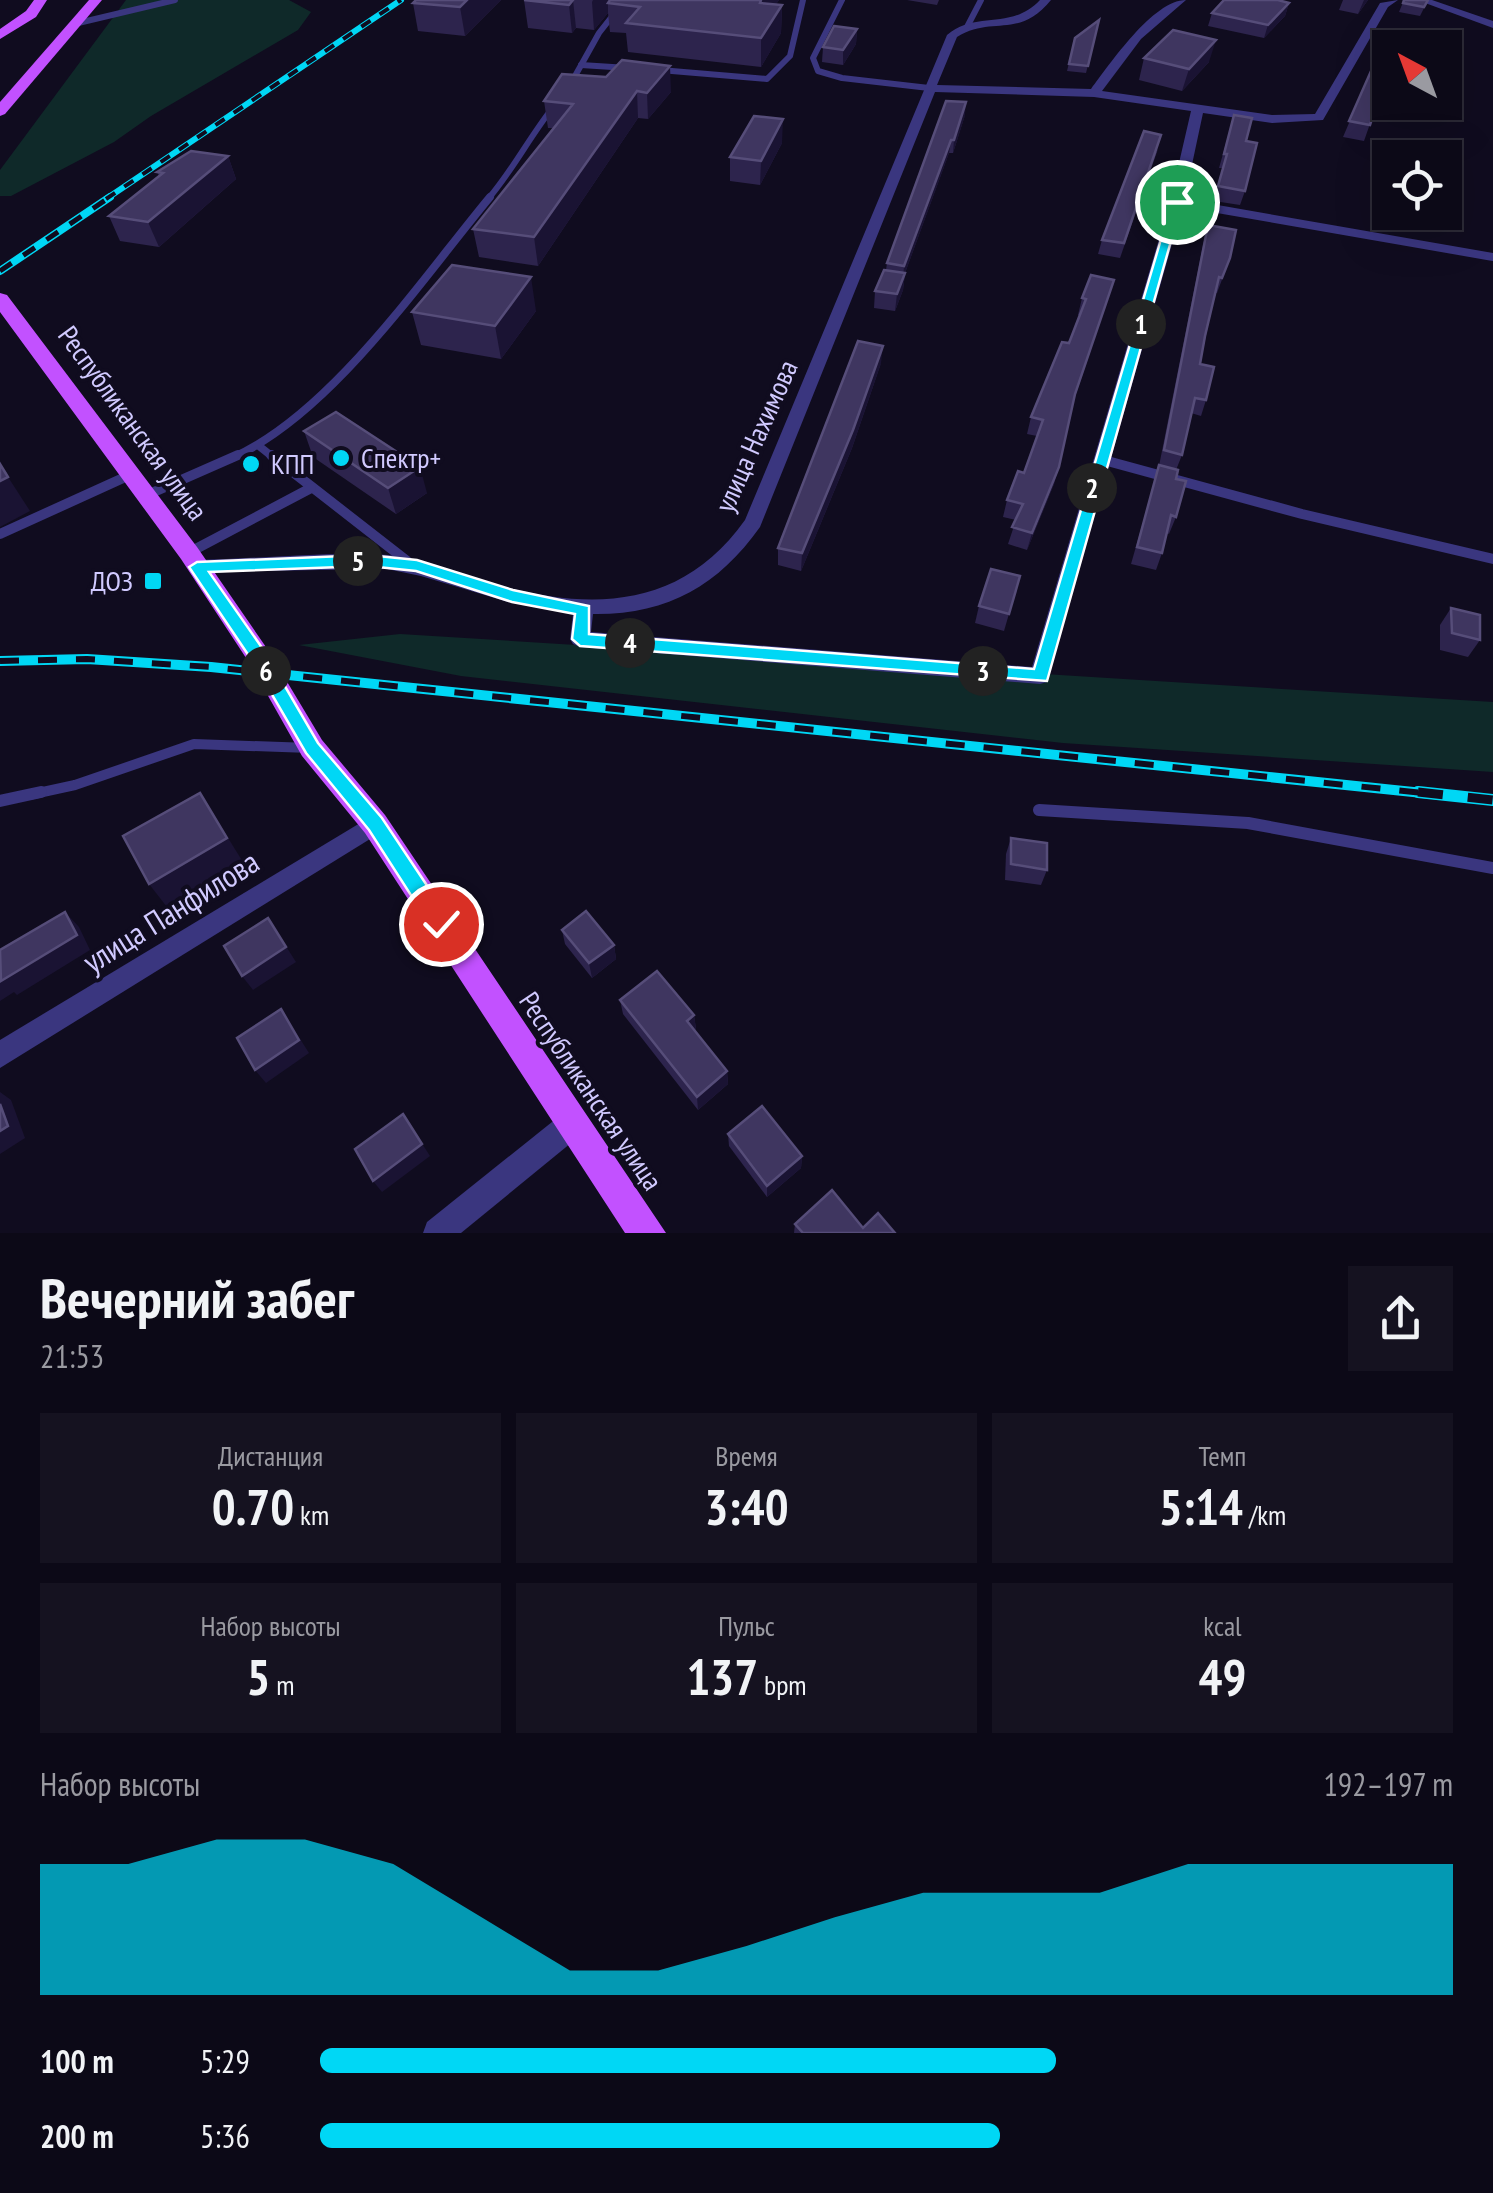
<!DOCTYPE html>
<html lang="ru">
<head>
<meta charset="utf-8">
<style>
	:root { --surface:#0c0917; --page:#151220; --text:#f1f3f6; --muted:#9a9aa1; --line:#2c2a36; --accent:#00d7f5 }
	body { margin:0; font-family:"PT Sans Narrow",sans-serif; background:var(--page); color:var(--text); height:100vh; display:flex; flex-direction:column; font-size:38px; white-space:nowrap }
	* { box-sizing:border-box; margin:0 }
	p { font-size:32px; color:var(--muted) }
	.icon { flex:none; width:55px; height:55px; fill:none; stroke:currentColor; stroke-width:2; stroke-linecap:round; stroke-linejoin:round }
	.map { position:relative; height:1233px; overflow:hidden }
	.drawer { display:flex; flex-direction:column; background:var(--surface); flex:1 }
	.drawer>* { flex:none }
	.needle { width:65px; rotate:319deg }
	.tools { position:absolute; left:1372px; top:30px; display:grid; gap:20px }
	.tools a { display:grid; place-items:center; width:90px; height:90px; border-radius:0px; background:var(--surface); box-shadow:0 10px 40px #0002,0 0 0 2px var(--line); font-size:50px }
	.pin { position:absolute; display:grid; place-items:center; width:85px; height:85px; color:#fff; margin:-42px; border:5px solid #fff; border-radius:50%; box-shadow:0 2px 10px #0007 }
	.km { position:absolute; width:50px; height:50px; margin:-25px; border-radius:50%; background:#222; color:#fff; font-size:28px; line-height:50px; text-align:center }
	.round { display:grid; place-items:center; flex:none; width:105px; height:105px; border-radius:0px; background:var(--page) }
	.summary { display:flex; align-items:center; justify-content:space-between; height:170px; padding:0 40px }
	h1 { font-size:55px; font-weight:700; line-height:75px }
	.metrics { display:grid; grid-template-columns:repeat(3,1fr); gap:15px; height:170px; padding:10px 40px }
	.metrics div { display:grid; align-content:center; border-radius:0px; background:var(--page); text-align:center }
	.metrics b { font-size:50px; font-weight:700 }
	.metrics small { font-size:28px; font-weight:400 }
	.metrics p { font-size:28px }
	.chart { height:280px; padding:20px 40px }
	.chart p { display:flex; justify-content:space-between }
	.chart svg { width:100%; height:180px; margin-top:10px; fill:var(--accent); opacity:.7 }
	ul { padding:0 40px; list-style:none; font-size:32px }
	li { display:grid; grid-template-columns:160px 120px 1fr; align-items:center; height:75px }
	li i { height:25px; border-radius:12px; background:var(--accent) }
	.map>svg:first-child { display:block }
	.green { fill:#0f2929 }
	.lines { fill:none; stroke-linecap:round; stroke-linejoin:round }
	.service-far3 { stroke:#3a367f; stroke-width:6 }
	.service-far2 { stroke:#3a367f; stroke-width:8 }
	.service-far1 { stroke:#3a367f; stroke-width:10 }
	.service { stroke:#3a367f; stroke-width:12 }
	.minor { fill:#3a367f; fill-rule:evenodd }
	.primary { fill:#c251ff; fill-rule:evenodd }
	.rail-far3-casing { stroke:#00d7f5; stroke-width:6 }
	.rail-far2-casing { stroke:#00d7f5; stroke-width:8 }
	.rail-far1-casing { stroke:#00d7f5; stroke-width:10 }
	.rail-casing { stroke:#00d7f5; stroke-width:12 }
	.rail-far3 { stroke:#100c1f; stroke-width:4; stroke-dasharray:11; stroke-linecap:butt }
	.rail-far2 { stroke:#100c1f; stroke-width:5; stroke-dasharray:14; stroke-linecap:butt }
	.rail-far1 { stroke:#100c1f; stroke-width:6; stroke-dasharray:19; stroke-linecap:butt }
	.rail { stroke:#100c1f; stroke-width:9; stroke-dasharray:25; stroke-linecap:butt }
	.wall { fill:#2d244d }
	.shaded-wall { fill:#1a1333 }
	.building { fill:#3f3660; stroke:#564d79; stroke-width:2.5 }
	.route { fill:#00d7f5; stroke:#fff; stroke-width:2.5 }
	.poi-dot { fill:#00d7f5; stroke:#100c1f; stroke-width:4 }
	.labels { text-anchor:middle; stroke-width:8; stroke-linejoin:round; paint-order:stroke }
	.street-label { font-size:28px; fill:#d1caff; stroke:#100c1f }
	.poi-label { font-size:28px; fill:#d1caff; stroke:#100c1f; text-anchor:start }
	.near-street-label { font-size:32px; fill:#d1caff; stroke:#100c1f }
</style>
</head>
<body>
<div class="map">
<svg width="1493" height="1233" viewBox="0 0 1493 1233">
	<rect width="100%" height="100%" fill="#100c1f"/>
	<g class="green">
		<path d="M 126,0 L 289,0 L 311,12 L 298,30 L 151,116 L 114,142 L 11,196 L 0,196 L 0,170 Z"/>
		<path d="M 400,634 L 1493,702 L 1493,772 L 1063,743 L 461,676 L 299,645 Z"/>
	</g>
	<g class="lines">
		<g class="service-far3">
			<path d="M 842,0 L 813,58 L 818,71 L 842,78 L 929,88"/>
			<path d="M 74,24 L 175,0"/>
			<path d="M 967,27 L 981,0"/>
			<path d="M 581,65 L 628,68"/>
			<path d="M 660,70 L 767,79 L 790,56 L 803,0"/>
			<path d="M 570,85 L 599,33 L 625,0"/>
			<path d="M 488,199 C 513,170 530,136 554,106"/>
		</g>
		<g class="service-far2">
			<path d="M 1177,202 L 1493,257"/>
			<path d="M 259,446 L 274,458"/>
			<path d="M 232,458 C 331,414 421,280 490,197"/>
		</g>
		<g class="service-far1">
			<path d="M 271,455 L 407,561"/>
			<path d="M 1100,459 L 1302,514 L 1493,559"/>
			<path d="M 147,495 L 238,455"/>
			<path d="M 0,534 L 132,474"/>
			<path d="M 190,552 L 311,488"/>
			<path d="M 29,795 L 75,785 L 194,744 L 310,748"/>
		</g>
		<g class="service">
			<path d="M 0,801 L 41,792"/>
			<path d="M 1039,810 L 1248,823 L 1493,868"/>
		</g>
		<g class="minor">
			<path d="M 1040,0 L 1051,0 C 1018,40 993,15 957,37 L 937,85 L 1091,89 C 1110,64 1153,0 1186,0 L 1141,39 L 1102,91 L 1272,115 L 1315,114 L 1380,3 L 1398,0 L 1388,7 L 1323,120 L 1272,123 L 1203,113 L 1184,202 L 1047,682 L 1040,684 L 580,647 L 573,644 L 570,639 L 573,614 L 508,602 L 421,576 L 387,569 L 190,572 L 187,567 L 197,560 C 257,559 329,551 388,555 C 421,558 453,572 484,581 C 584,611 679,613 745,520 L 947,35 C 977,10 1011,31 1040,0 ZM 935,92 L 1094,97 L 1191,111 L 1170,202 L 1032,667 L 591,632 L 593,614 C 667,615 718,586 760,527 Z"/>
			<path d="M 1417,0 L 1432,0 L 1493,21 L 1493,28 Z"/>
			<path d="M 375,814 L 383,817 L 387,824 L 383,831 L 0,1068 L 0,1040 Z"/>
			<path d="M 572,1110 L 582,1114 L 586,1124 L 582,1134 L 461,1233 L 423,1233 L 427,1222 L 562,1114 Z"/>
		</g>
		<g class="primary">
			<path d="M 34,0 L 47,0 L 36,17 L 0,39 L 0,29 L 26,11 Z"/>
			<path d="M 89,0 L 102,0 L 5,114 L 0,116 L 0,102 Z"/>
			<path d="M 0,293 L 7,295 L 197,547 L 268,650 L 322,740 L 385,815 L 666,1233 L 625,1233 L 365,833 L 302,756 L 250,664 L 181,559 L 0,312 Z"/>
		</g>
		<defs>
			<path id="rail-far3" d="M 106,199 L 401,0"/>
			<path id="rail-far2" d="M 0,271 L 110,197"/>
			<path id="rail-far1" d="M 0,661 L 87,659 L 211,667 L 1442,795"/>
			<path id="rail" d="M 1418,792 L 1493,800"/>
		</defs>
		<use href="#rail-far3" class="rail-far3-casing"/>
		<use href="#rail-far2" class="rail-far2-casing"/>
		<use href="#rail-far1" class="rail-far1-casing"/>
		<use href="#rail" class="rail-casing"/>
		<use href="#rail-far3" class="rail-far3"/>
		<use href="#rail-far2" class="rail-far2"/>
		<use href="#rail-far1" class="rail-far1"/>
		<use href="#rail" class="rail"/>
	</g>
	<g class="wall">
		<path d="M 416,0 L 501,0 L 465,36 L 418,31 L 413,3 Z"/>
		<path d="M 524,0 L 779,0 L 776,4 L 782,5 L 781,33 L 761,67 L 628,52 L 626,33 L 610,32 L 608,13 L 594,30 L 576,28 L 572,33 L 528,28 Z"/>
		<path d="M 907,0 L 939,0 L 937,5 Z"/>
		<path d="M 1343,0 L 1368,0 L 1358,14 L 1339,10 Z"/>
		<path d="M 1404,0 L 1428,0 L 1420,16 L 1399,12 Z"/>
		<path d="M 1289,3 L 1285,16 L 1264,38 L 1208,26 L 1212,13 Z"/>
		<path d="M 1099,20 L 1086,73 L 1067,71 L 1075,38 Z"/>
		<path d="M 857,29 L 856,44 L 843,65 L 822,62 L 823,47 Z"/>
		<path d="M 1382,46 L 1390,78 L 1381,101 L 1378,101 L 1364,141 L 1343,137 Z"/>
		<path d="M 1144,58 L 1209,62 L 1182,91 L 1139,80 Z"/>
		<path d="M 562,74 L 671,92 L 648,119 L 638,118 L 538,266 L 479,257 L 473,229 L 554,128 L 548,128 L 544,101 Z"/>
		<path d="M 965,115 L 953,153 L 949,153 L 905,273 L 903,290 L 895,311 L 874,308 L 875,291 L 886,270 L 887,263 Z"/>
		<path d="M 1230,129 L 1246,141 L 1245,191 L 1240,205 L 1214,201 L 1223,168 L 1219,168 Z"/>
		<path d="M 782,143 L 760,185 L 730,181 L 730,157 Z"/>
		<path d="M 1158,149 L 1120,258 L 1098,254 L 1102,240 Z"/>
		<path d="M 228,156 L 236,179 L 159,247 L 120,241 L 109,216 L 159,176 L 157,172 Z"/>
		<path d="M 1208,225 L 1230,258 L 1217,293 L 1215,293 L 1200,364 L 1206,400 L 1201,416 L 1191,413 L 1182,455 L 1176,470 L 1176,517 L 1169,534 L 1167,533 L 1162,553 L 1156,570 L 1131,564 L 1159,466 L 1204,240 Z"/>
		<path d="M 1114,280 L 1072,406 L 1054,484 L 1027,550 L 1008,544 L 1016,520 L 1003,517 L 1007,500 L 1024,473 L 1037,436 L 1027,434 L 1031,417 L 1069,343 L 1080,315 L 1078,315 L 1082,298 Z"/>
		<path d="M 536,311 L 501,359 L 421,345 L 412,312 Z"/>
		<path d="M 881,363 L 852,448 L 801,571 L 778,565 L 778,548 Z"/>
		<path d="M 304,431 L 427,493 L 396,514 L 313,457 Z"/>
		<path d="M 1020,576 L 1004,631 L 975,623 L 979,606 Z"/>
		<path d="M 1451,608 L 1480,640 L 1468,657 L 1440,650 L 1440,625 Z"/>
		<path d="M 1011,838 L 1047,870 L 1041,885 L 1005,880 L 1006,854 Z"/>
		<path d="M 562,930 L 614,945 L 616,959 L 592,978 L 565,944 Z"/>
		<path d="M 620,1000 L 694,1015 L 696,1029 L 694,1030 L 727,1071 L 728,1084 L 698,1110 L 623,1014 Z"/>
		<path d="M 728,1134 L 802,1156 L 801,1168 L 767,1197 L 729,1146 Z"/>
		<path d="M 795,1224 L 863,1228 L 895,1233 L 794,1233 Z"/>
	</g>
	<g class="shaded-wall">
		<path d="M 467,0 L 501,0 L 465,36 L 460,7 Z"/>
		<path d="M 573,0 L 576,28 L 572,33 L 569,5 Z"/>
		<path d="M 593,0 L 619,0 L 608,3 L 608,13 L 594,30 L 592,2 Z"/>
		<path d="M 761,0 L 779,0 L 759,31 L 760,3 Z"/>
		<path d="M 1364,0 L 1368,0 L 1358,14 Z"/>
		<path d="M 1289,3 L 1285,16 L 1264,38 L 1268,25 Z"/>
		<path d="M 782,5 L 781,33 L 761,67 L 761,38 Z"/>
		<path d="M 857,29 L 856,44 L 843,65 L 843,50 Z"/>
		<path d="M 1216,40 L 1209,62 L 1182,91 L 1189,69 Z"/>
		<path d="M 670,66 L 671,92 L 648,119 L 647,93 Z"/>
		<path d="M 637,91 L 638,118 L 538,266 L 534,237 Z"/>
		<path d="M 966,102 L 965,115 L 953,153 L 954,140 Z"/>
		<path d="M 783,119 L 782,143 L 760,185 L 761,161 Z"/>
		<path d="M 951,140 L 949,153 L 905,273 L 903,290 L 895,311 L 897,294 L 903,279 L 904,266 Z"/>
		<path d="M 228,156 L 236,179 L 159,247 L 148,222 Z"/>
		<path d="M 531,277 L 536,311 L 501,359 L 495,326 Z"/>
		<path d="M 1114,280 L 1109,296 L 1070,411 L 1075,394 Z"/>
		<path d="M 883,346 L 881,363 L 852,448 L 801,571 L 802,553 Z"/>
		<path d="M 420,467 L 427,493 L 396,514 L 388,488 Z"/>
		<path d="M 1059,467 L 1054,484 L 1027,550 L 1032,533 Z"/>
		<path d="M 8,477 L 30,511 L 0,527 L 0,481 Z"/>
		<path d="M 200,793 L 243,862 L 167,907 L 149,884 Z"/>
		<path d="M 65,912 L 79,927 L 90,950 L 17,995 L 14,992 L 0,1001 L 0,978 Z"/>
		<path d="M 268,918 L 296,962 L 253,990 L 242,976 Z"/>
		<path d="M 614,945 L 616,959 L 592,978 L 589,963 Z"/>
		<path d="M 281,1009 L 309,1053 L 266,1083 L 255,1070 Z"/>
		<path d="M 694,1015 L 696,1029 L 688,1035 L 687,1021 Z"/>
		<path d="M 727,1071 L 728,1084 L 698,1110 L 697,1097 Z"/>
		<path d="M 0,1092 L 11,1100 L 25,1138 L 0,1154 Z"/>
		<path d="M 403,1114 L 430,1156 L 382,1192 L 373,1181 Z"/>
		<path d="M 802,1156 L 801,1168 L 767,1197 L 767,1186 Z"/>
	</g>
	<g class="building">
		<path d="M 416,0 L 467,0 L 460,7 L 413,3 Z"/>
		<path d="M 524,0 L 573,0 L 569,5 Z"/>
		<path d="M 610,0 L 761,0 L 760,3 L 782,5 L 761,38 L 626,23 L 640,7 L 608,3 Z"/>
		<path d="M 1224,0 L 1278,0 L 1289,3 L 1268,25 L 1212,13 Z"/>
		<path d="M 1404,0 L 1428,0 L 1424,7 L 1403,3 Z"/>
		<path d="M 1099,20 L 1088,66 L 1069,64 L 1075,38 Z"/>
		<path d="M 834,26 L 857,29 L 843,50 L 823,47 Z"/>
		<path d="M 1173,30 L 1216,40 L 1189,69 L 1144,58 Z"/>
		<path d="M 1382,46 L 1390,49 L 1390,78 L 1387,86 L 1383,85 L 1370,125 L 1349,121 Z"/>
		<path d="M 622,60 L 670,66 L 647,93 L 637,91 L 534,237 L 473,229 L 573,104 L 544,101 L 562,74 L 606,77 Z"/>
		<path d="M 946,101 L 966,102 L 954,140 L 951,140 L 904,266 L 887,263 Z"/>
		<path d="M 1234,115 L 1252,118 L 1246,141 L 1257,143 L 1245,191 L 1218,186 L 1227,154 L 1224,154 Z"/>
		<path d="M 754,116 L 783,119 L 761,161 L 730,157 Z"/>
		<path d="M 1144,131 L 1161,135 L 1124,243 L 1102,240 Z"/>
		<path d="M 191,151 L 228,156 L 148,222 L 109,216 L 163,173 L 157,172 Z"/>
		<path d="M 1208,225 L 1236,230 L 1230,258 L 1222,278 L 1219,277 L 1205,336 L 1200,364 L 1214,367 L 1206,400 L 1195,398 L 1182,455 L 1164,450 Z"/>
		<path d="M 452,265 L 531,277 L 495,326 L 412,312 Z"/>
		<path d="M 884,270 L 905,273 L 897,294 L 875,291 Z"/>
		<path d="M 1091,275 L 1114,280 L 1075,394 L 1059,467 L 1032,533 L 1012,527 L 1023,504 L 1007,500 L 1018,471 L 1024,473 L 1043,420 L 1031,417 L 1062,342 L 1069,343 L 1086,299 L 1082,298 Z"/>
		<path d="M 858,341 L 883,346 L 853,430 L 802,553 L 778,548 Z"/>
		<path d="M 336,412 L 420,467 L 388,488 L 304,431 Z"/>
		<path d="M 0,464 L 8,477 L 0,481 Z"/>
		<path d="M 1159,465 L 1178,470 L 1176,479 L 1186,481 L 1176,517 L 1171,515 L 1162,553 L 1137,547 Z"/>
		<path d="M 991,569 L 1020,576 L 1009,614 L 979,606 Z"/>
		<path d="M 1451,608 L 1480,615 L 1480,640 L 1452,633 Z"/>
		<path d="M 200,793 L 227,838 L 149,884 L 123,836 Z"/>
		<path d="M 1011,838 L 1047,843 L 1047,870 L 1011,864 Z"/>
		<path d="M 586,911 L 614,945 L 589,963 L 562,930 Z"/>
		<path d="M 65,912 L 77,935 L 1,981 L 0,950 Z"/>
		<path d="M 268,918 L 286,947 L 242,976 L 224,946 Z"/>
		<path d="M 657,971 L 694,1015 L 687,1021 L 727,1071 L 697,1097 L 620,1000 Z"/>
		<path d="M 281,1009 L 299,1040 L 255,1070 L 237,1038 Z"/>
		<path d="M 0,1104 L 8,1126 L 0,1131 Z"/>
		<path d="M 762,1106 L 802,1156 L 767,1186 L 728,1134 Z"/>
		<path d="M 403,1114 L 422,1144 L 373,1181 L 355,1149 Z"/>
		<path d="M 832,1190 L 863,1228 L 878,1213 L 895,1233 L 803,1233 L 795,1224 Z"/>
	</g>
	<path class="route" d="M 1177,198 L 1182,202 L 1047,681 L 580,646 L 572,639 L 575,614 L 512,602 L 416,571 L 368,566 L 209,572 L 265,652 L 318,743 L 382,818 L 448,917 L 448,931 L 441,933 L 434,931 L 369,830 L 306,753 L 253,662 L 189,567 L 197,562 L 368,555 L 417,560 L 513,590 L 589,606 L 589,634 L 1034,669 L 1172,202 Z"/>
	<g class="poi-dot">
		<circle cx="341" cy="458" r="10"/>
		<circle cx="251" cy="464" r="10"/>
		<rect x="143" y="571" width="20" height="20" rx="5"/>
	</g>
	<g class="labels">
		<g class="street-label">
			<text transform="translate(133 423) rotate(54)" y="10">Республиканская улица</text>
			<text transform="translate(756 436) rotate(-66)" y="10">улица Нахимова</text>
			<text transform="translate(591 1091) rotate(56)" y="10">Республиканская улица</text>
		</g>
		<g class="poi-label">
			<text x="361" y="468">Спектр+</text>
			<text x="271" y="474">КПП</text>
			<text x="133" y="591" text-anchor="end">ДОЗ</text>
		</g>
		<g class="near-street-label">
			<text transform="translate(171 912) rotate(-32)" y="11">улица Панфилова</text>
		</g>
	</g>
</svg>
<div class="tools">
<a><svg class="needle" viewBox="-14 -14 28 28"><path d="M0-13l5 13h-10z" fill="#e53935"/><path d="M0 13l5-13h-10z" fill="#9a9aa1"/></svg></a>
<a><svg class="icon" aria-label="locate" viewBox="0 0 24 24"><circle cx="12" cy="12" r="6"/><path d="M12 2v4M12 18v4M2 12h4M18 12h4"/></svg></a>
</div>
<div class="pin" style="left:1177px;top:202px;background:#1e9e55"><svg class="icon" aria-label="arrive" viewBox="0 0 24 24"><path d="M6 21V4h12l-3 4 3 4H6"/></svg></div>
<div class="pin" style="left:441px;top:924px;background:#d93025"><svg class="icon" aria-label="check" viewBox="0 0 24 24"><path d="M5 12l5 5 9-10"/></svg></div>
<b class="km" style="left:1141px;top:324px">1</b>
<b class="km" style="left:1092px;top:488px">2</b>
<b class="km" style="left:983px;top:671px">3</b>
<b class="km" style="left:630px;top:643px">4</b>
<b class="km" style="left:358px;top:561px">5</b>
<b class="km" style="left:266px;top:671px">6</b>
</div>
<section class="drawer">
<div class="summary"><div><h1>Вечерний забег</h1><p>21:53</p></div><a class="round"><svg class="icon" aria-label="share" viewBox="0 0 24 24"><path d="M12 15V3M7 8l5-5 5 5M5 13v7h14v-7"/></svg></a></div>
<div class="metrics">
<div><p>Дистанция</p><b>0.70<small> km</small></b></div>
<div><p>Время</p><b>3:40</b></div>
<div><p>Темп</p><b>5:14<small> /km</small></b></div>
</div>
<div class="metrics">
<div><p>Набор высоты</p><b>5<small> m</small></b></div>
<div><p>Пульс</p><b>137<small> bpm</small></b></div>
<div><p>kcal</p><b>49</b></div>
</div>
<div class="chart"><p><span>Набор высоты</span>192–197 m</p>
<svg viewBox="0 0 160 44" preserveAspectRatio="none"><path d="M0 44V12L10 12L20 6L30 6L40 12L50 25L60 38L70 38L80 32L90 25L100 19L110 19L120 19L130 12L140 12L150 12L160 12V44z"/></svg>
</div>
<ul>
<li><b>100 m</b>5:29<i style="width:65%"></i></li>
<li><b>200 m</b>5:36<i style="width:60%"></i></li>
</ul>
</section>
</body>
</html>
